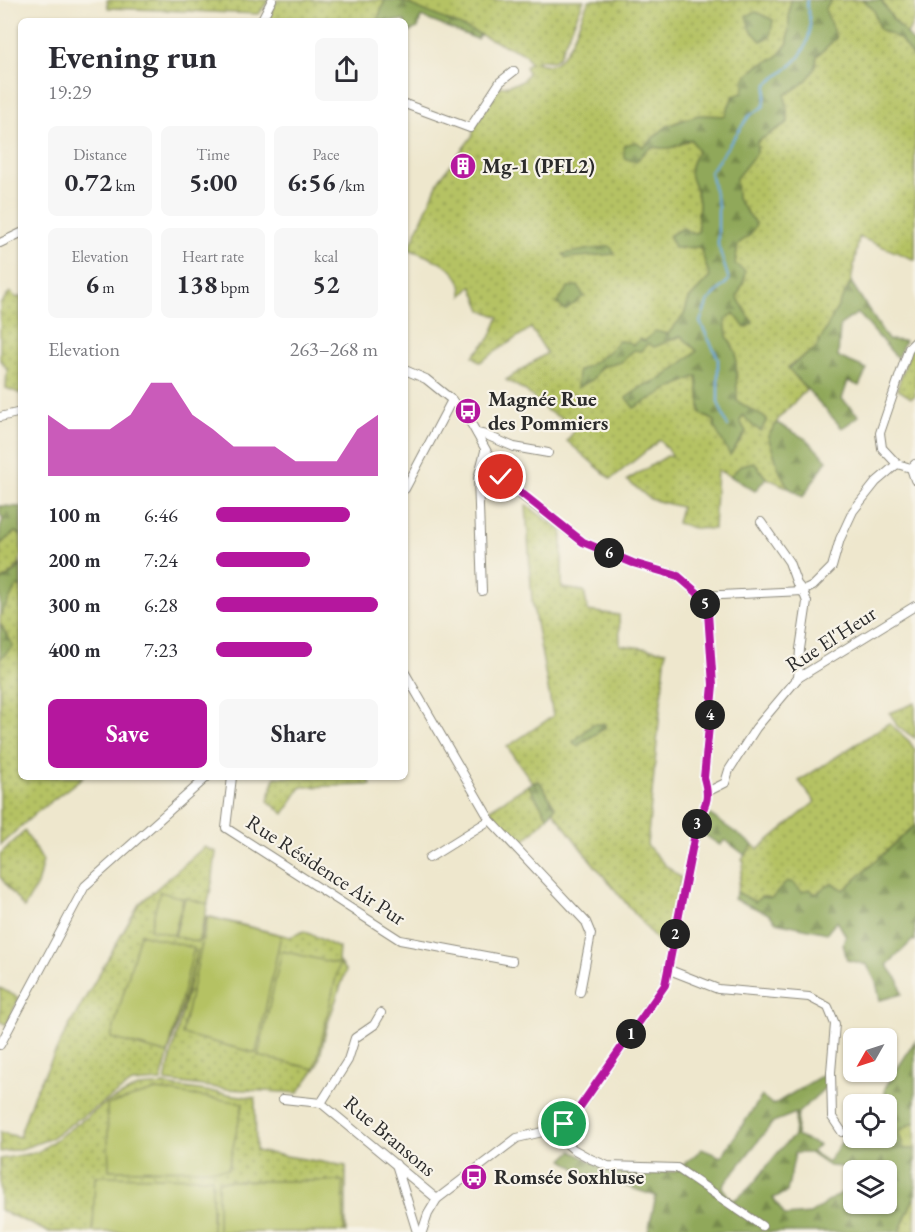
<!DOCTYPE html>
<html lang="en">
<head>
<meta charset="utf-8">
<style>
	:root { --surface:#fff; --page:#f7f7f7; --text:#2b2b33; --muted:#7c7c81; --accent:#b5179e }
	body { margin:0; font-family:"EB Garamond",serif; background:var(--page); color:var(--text); height:100vh; display:flex; flex-direction:column; font-size:22px; white-space:nowrap }
	* { box-sizing:border-box; margin:0 }
	p { font-size:20px; color:var(--muted) }
	.icon { flex:none; width:33px; height:33px; fill:none; stroke:currentColor; stroke-width:2; stroke-linecap:round; stroke-linejoin:round }
	.map { position:relative; flex:1; overflow:hidden }
	.drawer { position:absolute; left:18px; top:18px; width:390px; height:762px; display:flex; flex-direction:column; background:var(--surface); border-radius:9px; box-shadow:0 2px 4px #0004 }
	.drawer>* { flex:none }
	.needle { width:39px; rotate:231deg }
	.buttons { position:absolute; left:843px; top:1028px; display:grid; gap:12px }
	.buttons a { display:grid; place-items:center; width:54px; height:54px; border-radius:9px; background:var(--surface); box-shadow:0 2px 4px #0004; font-size:30px }
	.pin { position:absolute; display:grid; place-items:center; width:51px; height:51px; color:#fff; margin:-26px; border:3px solid #fff; border-radius:50%; box-shadow:0 2px 6px #0007 }
	.km { position:absolute; width:30px; height:30px; margin:-15px; border-radius:50%; background:#222; color:#fff; font-size:16px; line-height:30px; text-align:center }
	.round { display:grid; place-items:center; flex:none; width:63px; height:63px; border-radius:9px; background:var(--page) }
	.overview { display:flex; align-items:center; justify-content:space-between; height:102px; padding:0 30px }
	h1 { font-size:33px; font-weight:700; line-height:45px }
	.metrics { display:grid; grid-template-columns:repeat(3,1fr); gap:9px; height:102px; padding:6px 30px }
	.metrics div { display:grid; align-content:center; border-radius:9px; background:var(--page); text-align:center }
	.metrics b { font-size:26px; font-weight:700 }
	.metrics small { font-size:16px; font-weight:400 }
	.metrics p { font-size:16px }
	.chart { height:168px; padding:12px 30px }
	.chart p { display:flex; justify-content:space-between }
	.chart svg { width:100%; height:108px; margin-top:6px; fill:var(--accent); opacity:.7 }
	.primary-button { display:flex; gap:12px; margin-top:auto; padding:12px 30px }
	.primary-button a { flex:1; height:69px; border-radius:9px; background:var(--accent); color:#fff; font-size:24px; font-weight:700; line-height:69px; text-align:center }
	.primary-button a+a { background:var(--page); color:var(--text) }
	ul { padding:0 30px; list-style:none; font-size:20px }
	li { display:grid; grid-template-columns:96px 72px 1fr; align-items:center; height:45px }
	li i { height:15px; border-radius:8px; background:var(--accent) }
	.map>svg:first-child { display:block }
	.grass { fill:url(#grass-dots); stroke:#707648; stroke-width:1.5 }
	.forest { fill:url(#forest-firs); stroke:#5e6a42; stroke-width:1.5; fill-rule:evenodd }
	.pitch { fill:#b5c264; stroke:#707648; stroke-width:1.5 }
	.lines { fill:none; stroke-linecap:round; stroke-linejoin:round }
	.stream { stroke:#6eade1; stroke-width:2 }
	.minor-casing { stroke:#8c897c; stroke-width:10 }
	.minor { stroke:#fff; stroke-width:8 }
	.route-casing { stroke:#fff; stroke-width:12 }
	.route { stroke:#b5179e; stroke-width:8 }
	.labels { text-anchor:middle; stroke-width:4.5; stroke-linejoin:round; paint-order:stroke }
	.poi-label { font-size:21px; font-weight:bold; fill:#2b2b2b; stroke:#f7f3e8; text-anchor:start }
	.street-label { font-size:21px; fill:#2b2b2b; stroke:#f7f3e8 }
</style>
</head>
<body>
<div class="map">
<svg width="915" height="1232" viewBox="0 0 915 1232">
	<defs>
		<pattern id="grass-dots" width="8" height="8" patternUnits="userSpaceOnUse" patternTransform="scale(1.5)"><rect width="8" height="8" fill="#b5c264"/><path d="M2 2h.1M6 6h.1" fill="none" stroke="#939e53" stroke-width="1.8" stroke-linecap="round"/></pattern>
		<pattern id="forest-firs" width="22" height="20" patternUnits="userSpaceOnUse" patternTransform="scale(1.5)"><rect width="22" height="20" fill="#90a85a"/><path d="M5 1l3.5 6h-7zM16 11l3.5 6h-7z" fill="#76894b"/></pattern>
	</defs>
	<rect width="100%" height="100%" fill="#f7f3e8"/>
	<filter id="ink" filterUnits="userSpaceOnUse"><feTurbulence type="fractalNoise" baseFrequency=".0167" numOctaves="2"/><feDisplacementMap in="SourceGraphic" scale="12" xChannelSelector="R" yChannelSelector="G"/><feConvolveMatrix kernelMatrix="1 2 1 2 8 2 1 2 1" color-interpolation-filters="sRGB"/></filter>
	<filter id="wash" filterUnits="userSpaceOnUse"><feTurbulence type="fractalNoise" baseFrequency=".008" numOctaves="4" result="noise"/><feDisplacementMap in="SourceGraphic" scale="24" xChannelSelector="R" yChannelSelector="G"/><feGaussianBlur stdDeviation="1.35" result="paint"/><feColorMatrix in="noise" values="0 0 0 0 0 0 0 0 0 0 0 0 0 0 0 0 0 1.4 0 .05"/><feComposite in="paint" operator="in"/></filter>
	<g filter="url(#wash)">
		<rect width="100%" height="100%" fill="#eee7cd"/>
		<g class="grass">
			<path d="M 107,0 L 269,0 L 259,14 L 108,8 Z"/>
			<path d="M 277,0 L 385,0 L 377,21 L 266,21 Z"/>
			<path d="M 399,0 L 584,0 L 559,56 L 553,61 L 540,60 L 535,62 C 539,63 545,65 549,65 C 569,63 580,16 589,0 L 790,0 L 788,43 L 777,57 L 758,66 L 743,94 L 733,96 L 725,116 C 716,116 706,114 697,116 C 670,121 648,137 635,162 C 655,137 653,153 673,147 C 679,146 685,142 691,139 L 698,151 C 682,178 695,177 699,202 C 700,213 695,217 699,231 L 693,234 L 683,228 L 670,235 L 674,248 L 700,247 L 710,277 L 689,299 L 684,315 L 668,334 L 633,346 L 619,341 C 607,355 595,363 578,371 L 592,380 L 601,367 L 621,362 L 634,350 L 648,343 L 654,347 L 681,336 L 697,351 L 663,378 L 645,385 L 626,398 L 668,389 L 697,376 L 701,414 L 716,421 L 730,455 L 746,432 L 740,421 L 743,415 L 753,426 L 761,430 L 767,420 L 737,401 L 736,353 L 727,336 L 725,320 L 734,313 L 737,297 L 744,280 L 735,264 L 738,244 L 750,235 L 756,224 L 737,199 L 736,178 L 757,152 L 757,142 L 788,122 L 785,95 C 801,85 816,77 817,56 L 836,38 L 825,9 L 831,0 L 863,0 L 874,10 L 879,29 L 900,38 L 915,60 L 915,260 L 859,237 L 851,282 L 816,348 L 788,367 L 806,390 L 780,417 L 768,436 L 780,472 L 789,488 L 766,478 L 754,462 L 742,465 L 730,476 L 717,470 L 714,529 L 693,528 L 677,523 L 681,507 L 650,499 L 627,480 L 667,456 L 673,457 L 660,440 L 611,479 L 567,441 L 577,427 L 546,410 L 526,391 L 506,380 L 547,353 L 531,328 L 480,362 L 473,356 L 490,338 L 499,317 L 482,310 L 472,286 L 462,296 C 464,266 432,259 409,249 L 439,180 L 473,135 L 473,129 L 500,87 L 521,82 L 528,73 L 525,67 L 530,63 L 525,54 Z"/>
			<path d="M 881,0 L 915,0 L 915,18 L 907,35 L 892,18 Z"/>
			<path d="M 10,292 L 17,298 L 21,296 L 21,394 L 6,388 L 7,369 L 0,359 L 0,304 Z"/>
			<path d="M 915,345 L 915,396 L 911,398 L 897,389 L 911,348 Z"/>
			<path d="M 526,505 L 562,531 L 562,588 L 584,591 L 588,611 L 619,615 L 620,645 L 666,651 L 647,845 L 664,864 L 681,878 L 665,950 L 582,850 L 553,811 L 555,807 L 539,781 L 532,782 L 507,747 L 553,716 L 532,601 Z"/>
			<path d="M 15,532 L 21,535 C 21,565 24,564 0,582 L 0,544 Z"/>
			<path d="M 17,586 L 21,587 L 21,777 L 83,777 L 36,813 L 0,845 L 0,659 L 13,645 L 0,624 L 0,616 Z"/>
			<path d="M 915,703 L 915,738 L 897,726 L 890,713 Z"/>
			<path d="M 889,723 L 909,741 L 915,750 L 915,825 L 844,890 L 832,883 L 816,894 L 801,892 L 793,883 L 772,898 L 761,897 L 755,902 L 737,892 L 744,862 L 742,859 L 753,845 L 758,849 L 815,802 L 799,781 Z"/>
			<path d="M 275,777 L 368,777 L 371,785 L 301,787 L 284,814 L 268,801 Z"/>
			<path d="M 528,785 L 548,817 L 518,847 L 490,809 Z"/>
			<path d="M 25,831 L 43,861 L 37,885 L 24,908 L 0,877 L 0,854 Z"/>
			<path d="M 204,847 L 216,852 L 213,878 L 200,942 L 207,916 L 290,937 L 304,931 L 339,948 L 338,961 L 346,971 L 327,1026 L 318,1065 L 298,1093 L 226,1089 L 165,1081 L 198,949 L 161,1081 L 132,1083 L 49,1139 L 21,1149 L 0,1152 L 0,1132 L 19,1137 L 34,1094 L 63,1037 L 139,904 Z"/>
			<path d="M 0,988 L 19,998 L 6,1025 L 0,1021 Z"/>
			<path d="M 164,1085 L 255,1098 L 256,1151 L 346,1166 L 346,1232 L 48,1232 L 0,1210 L 0,1159 L 38,1152 L 106,1103 L 138,1087 Z"/>
			<path d="M 915,1122 L 915,1149 L 904,1149 L 898,1131 Z"/>
			<path d="M 915,1195 L 915,1232 L 899,1232 Z"/>
		</g>
		<g class="forest">
			<path d="M 385,0 L 399,0 L 480,34 L 477,39 L 421,17 L 418,28 L 405,33 L 405,21 L 377,21 Z"/>
			<path d="M 790,0 L 831,0 L 825,9 L 836,38 L 817,56 C 815,78 802,85 785,95 L 788,122 L 757,142 L 757,152 L 736,178 L 737,199 L 756,224 L 750,235 L 738,244 L 735,264 L 745,271 L 744,280 L 737,297 L 753,323 L 745,328 L 734,313 L 725,320 L 727,336 L 736,353 L 737,401 L 767,419 L 761,431 L 753,426 L 743,415 L 740,421 L 746,432 L 730,455 L 714,426 L 715,421 L 701,414 L 697,376 L 668,389 L 634,408 L 626,398 L 645,385 L 663,378 L 697,351 L 681,336 L 654,347 L 648,343 L 641,351 L 634,350 L 621,362 L 601,367 L 592,380 L 577,388 L 578,371 C 595,363 607,355 619,341 L 629,342 L 633,345 L 640,339 L 645,341 L 655,331 L 668,334 L 684,315 L 689,299 L 710,277 L 700,247 L 674,248 L 670,235 L 683,228 L 693,234 L 699,231 C 695,217 700,213 699,202 C 695,177 682,178 698,151 L 691,139 C 685,141 679,145 673,147 C 654,153 655,136 636,162 L 624,158 L 624,145 L 637,142 L 643,147 L 667,126 L 698,115 L 725,116 L 733,96 L 743,93 L 745,78 L 758,66 L 777,57 L 788,43 Z"/>
			<path d="M 863,0 L 881,0 L 892,18 L 915,44 L 915,60 L 900,39 L 879,29 L 874,10 Z"/>
			<path d="M 756,12 L 773,20 L 770,37 L 761,41 L 751,30 L 746,16 Z"/>
			<path d="M 610,246 L 615,254 L 566,258 L 563,254 Z"/>
			<path d="M 851,282 L 888,340 L 905,341 L 897,358 L 858,313 L 840,325 L 838,357 L 867,369 L 859,386 L 848,381 L 842,399 L 859,416 L 842,428 L 788,368 L 816,348 Z"/>
			<path d="M 578,286 L 584,296 L 565,310 L 557,303 L 568,287 Z"/>
			<path d="M 777,423 L 806,439 L 827,460 L 803,497 L 789,488 L 780,472 L 768,436 Z"/>
			<path d="M 754,462 L 766,478 L 755,491 L 730,476 L 742,465 Z"/>
			<path d="M 0,506 L 21,507 L 21,535 L 15,532 L 0,544 L 0,529 L 3,518 L 0,515 Z"/>
			<path d="M 21,564 L 21,587 L 17,586 L 0,616 L 0,582 L 17,570 Z"/>
			<path d="M 0,624 L 13,646 L 0,659 Z"/>
			<path d="M 593,724 L 605,724 L 605,728 L 577,746 L 573,742 Z"/>
			<path d="M 539,781 L 555,807 L 548,817 L 528,785 Z"/>
			<path d="M 709,814 L 753,845 L 745,855 L 725,840 L 720,845 L 700,832 Z"/>
			<path d="M 915,825 L 915,941 L 913,940 L 887,965 L 899,981 L 902,994 L 880,1000 L 876,982 L 867,965 L 847,960 L 843,943 L 846,936 L 837,921 L 827,933 L 776,922 L 769,914 L 734,899 L 737,892 L 755,902 L 761,897 L 772,898 L 787,881 L 793,883 L 802,892 L 809,889 L 816,894 L 832,883 L 844,890 Z"/>
			<path d="M 915,1041 L 915,1122 L 898,1131 L 904,1149 L 915,1149 L 915,1195 L 899,1232 L 648,1232 L 656,1196 L 583,1173 L 563,1160 L 572,1151 L 602,1168 L 675,1172 L 702,1149 L 721,1157 L 762,1096 L 773,1105 L 826,1073 L 827,1086 L 798,1113 L 796,1136 L 819,1145 L 812,1152 L 828,1162 L 845,1137 L 853,1134 L 854,1137 L 886,1137 L 885,1088 ZM 796,1113 L 794,1136 C 770,1155 759,1186 732,1201 L 722,1187 L 773,1122 ZM 795,1153 L 810,1153 L 829,1166 L 843,1167 L 853,1182 L 854,1170 L 886,1170 L 886,1203 L 854,1203 L 853,1185 L 810,1214 L 785,1216 L 773,1198 L 787,1192 Z"/>
		</g>
		<g class="pitch">
			<path d="M 160,892 L 183,898 L 174,935 L 150,929 Z"/>
			<path d="M 185,898 L 208,904 L 198,942 L 175,936 Z"/>
			<path d="M 208,917 L 281,935 L 256,1053 L 182,1034 Z"/>
			<path d="M 140,934 L 194,948 L 168,1054 L 111,1038 Z"/>
			<path d="M 282,951 L 339,964 L 315,1069 L 258,1056 Z"/>
			<path d="M 157,1090 L 243,1103 L 228,1169 L 109,1170 L 107,1105 Z"/>
			<path d="M 95,1176 L 212,1178 L 212,1232 L 93,1232 Z"/>
			<path d="M 218,1181 L 343,1181 L 344,1232 L 218,1232 Z"/>
		</g>
		<g class="lines">
			<path class="stream" d="M 728,427 L 718,402 L 718,358 L 700,322 L 708,301 L 729,280 L 718,245 L 718,206 L 710,172 L 749,116 L 764,106 L 767,84 C 790,67 810,55 810,24 C 810,16 806,8 807,0"/>
		</g>
	</g>
	<g filter="url(#ink)">
		<g class="lines">
			<defs>
				<g id="minor">
					<path d="M 261,21 L 272,0"/>
					<path d="M 405,104 L 470,128 L 500,82 L 514,71"/>
					<path d="M 0,243 L 21,233"/>
					<path d="M 405,370 L 426,379 L 452,400 L 472,425 L 501,477 L 521,495 L 583,542 L 633,563 L 678,576 L 701,596 L 708,613 L 713,685 L 704,778 C 709,796 708,802 698,819 L 665,985 L 575,1115 L 564,1124 L 551,1130 L 517,1138 L 437,1199 L 428,1214 L 422,1232"/>
					<path d="M 0,417 L 21,412"/>
					<path d="M 477,433 L 486,435 L 514,447 L 548,453"/>
					<path d="M 897,464 L 911,468 L 915,464"/>
					<path d="M 911,468 L 915,480"/>
					<path d="M 405,489 L 452,400"/>
					<path d="M 761,522 L 789,562 L 797,584 L 803,591 L 807,602 L 800,649 L 798,678"/>
					<path d="M 482,591 L 478,478 L 485,451"/>
					<path d="M 701,596 L 803,591 L 813,586 L 832,567 L 840,539 L 853,511 L 876,482 L 897,464 L 882,448 L 880,433 L 909,348 L 915,342"/>
					<path d="M 405,673 L 490,820 L 586,922 L 591,934 L 580,992"/>
					<path d="M 232,777 L 226,828 L 400,940 L 512,961"/>
					<path d="M 707,792 L 725,783 L 729,770 L 756,728 L 798,678 L 915,606"/>
					<path d="M 429,858 L 490,820"/>
					<path d="M 667,969 L 718,989 L 809,997 L 828,1007 L 835,1024 L 831,1072 L 832,1117 L 842,1132"/>
					<path d="M 0,1045 L 85,886 L 207,777"/>
					<path d="M 283,1099 L 321,1103 L 437,1199"/>
					<path d="M 321,1103 L 348,1060 L 355,1038 L 374,1025 L 381,1013"/>
					<path d="M 551,1130 L 573,1149 L 591,1159 L 608,1166 L 677,1168 L 762,1226"/>
					<path d="M 396,1164 L 417,1232"/>
				</g>
			</defs>
			<use href="#minor" class="minor-casing"/>
			<use href="#minor" class="minor"/>
		</g>
	</g>
	<g class="lines" filter="url(#ink)">
		<defs>
			<path id="route" d="M 501,477 L 583,542 L 633,563 L 678,576 L 701,596 L 708,613 L 713,685 L 704,778 C 709,796 708,802 698,819 L 665,985 L 575,1114 L 564,1124"/>
		</defs>
		<use href="#route" class="route-casing"/>
		<use href="#route" class="route"/>
	</g>
	<defs>
		<symbol id="building-disc" viewBox="-11 -11 22 22"><circle r="9.5" fill="#b5179e" stroke="#f7f3e8"/><path d="M-4-6H4V6H1V3H-1V6H-4ZM-2.5-4.3h1.7v1.8h-1.7ZM.8-4.3h1.7v1.8H.8ZM-2.5-1h1.7V.8h-1.7ZM.8-1h1.7V.8H.8Z" fill="#fff"/></symbol>
		<symbol id="bus-disc" viewBox="-11 -11 22 22"><circle r="9.5" fill="#b5179e" stroke="#f7f3e8"/><path d="M-5-6H5V4H4V6H2V4H-2V6H-4V4H-5ZM-3.5-4V0h7V-4ZM-3.5 1.2v1.5H-2V1.2ZM2 1.2v1.5H3.5V1.2Z" fill="#fff"/></symbol>
	</defs>
	<g fill-rule="evenodd">
		<use href="#building-disc" x="448" y="151" width="30" height="30"/>
		<use href="#bus-disc" x="453" y="396" width="30" height="30"/>
		<use href="#bus-disc" x="459" y="1162" width="30" height="30"/>
	</g>
	<g class="labels">
		<g class="poi-label">
			<text x="482" y="173">Mg-1 (PFL2)</text>
			<text x="488" y="406">Magnée Rue<tspan x="488" dy="24">des Pommiers</tspan></text>
			<text x="494" y="1184">Romsée Soxhluse</text>
		</g>
		<g class="street-label">
			<text transform="translate(831 639) rotate(-33)" y="7">Rue El'Heur</text>
			<text transform="translate(326 870) rotate(33)" y="7">Rue Résidence Air Pur</text>
			<text transform="translate(390 1136) rotate(40)" y="7">Rue Bransons</text>
		</g>
	</g>
</svg>
<div class="buttons">
<a><svg class="needle" viewBox="-14 -14 28 28"><path d="M0-13l5 13h-10z" fill="#e53935"/><path d="M0 13l5-13h-10z" fill="#7c7c81"/></svg></a>
<a><svg class="icon" aria-label="locate" viewBox="0 0 24 24"><circle cx="12" cy="12" r="6"/><path d="M12 2v4M12 18v4M2 12h4M18 12h4"/></svg></a>
<a><svg class="icon" aria-label="layers" viewBox="0 0 24 24"><path d="M12 4l9 5-9 5-9-5zM3 14l9 5 9-5"/></svg></a>
</div>
<div class="pin" style="left:564px;top:1124px;background:#1e9e55"><svg class="icon" aria-label="arrive" viewBox="0 0 24 24"><path d="M6 21V4h12l-3 4 3 4H6"/></svg></div>
<div class="pin" style="left:501px;top:477px;background:#d93025"><svg class="icon" aria-label="check" viewBox="0 0 24 24"><path d="M5 12l5 5 9-10"/></svg></div>
<b class="km" style="left:631px;top:1034px">1</b>
<b class="km" style="left:675px;top:934px">2</b>
<b class="km" style="left:697px;top:824px">3</b>
<b class="km" style="left:710px;top:715px">4</b>
<b class="km" style="left:705px;top:604px">5</b>
<b class="km" style="left:609px;top:553px">6</b>
<section class="drawer">
<div class="overview"><div><h1>Evening run</h1><p>19:29</p></div><a class="round"><svg class="icon" aria-label="share" viewBox="0 0 24 24"><path d="M12 15V3M7 8l5-5 5 5M5 13v7h14v-7"/></svg></a></div>
<div class="metrics">
<div><p>Distance</p><b>0.72<small> km</small></b></div>
<div><p>Time</p><b>5:00</b></div>
<div><p>Pace</p><b>6:56<small> /km</small></b></div>
</div>
<div class="metrics">
<div><p>Elevation</p><b>6<small> m</small></b></div>
<div><p>Heart rate</p><b>138<small> bpm</small></b></div>
<div><p>kcal</p><b>52</b></div>
</div>
<div class="chart"><p><span>Elevation</span>263–268 m</p>
<svg viewBox="0 0 160 44" preserveAspectRatio="none"><path d="M0 44V19L10 25L20 25L30 25L40 19L50 6L60 6L70 19L80 25L90 32L100 32L110 32L120 38L130 38L140 38L150 25L160 19V44z"/></svg>
</div>
<ul>
<li><b>100 m</b>6:46<i style="width:83%"></i></li>
<li><b>200 m</b>7:24<i style="width:58%"></i></li>
<li><b>300 m</b>6:28<i style="width:100%"></i></li>
<li><b>400 m</b>7:23<i style="width:59%"></i></li>
</ul>
<div class="primary-button"><a>Save</a><a>Share</a></div>
</section>
</div>
</body>
</html>
